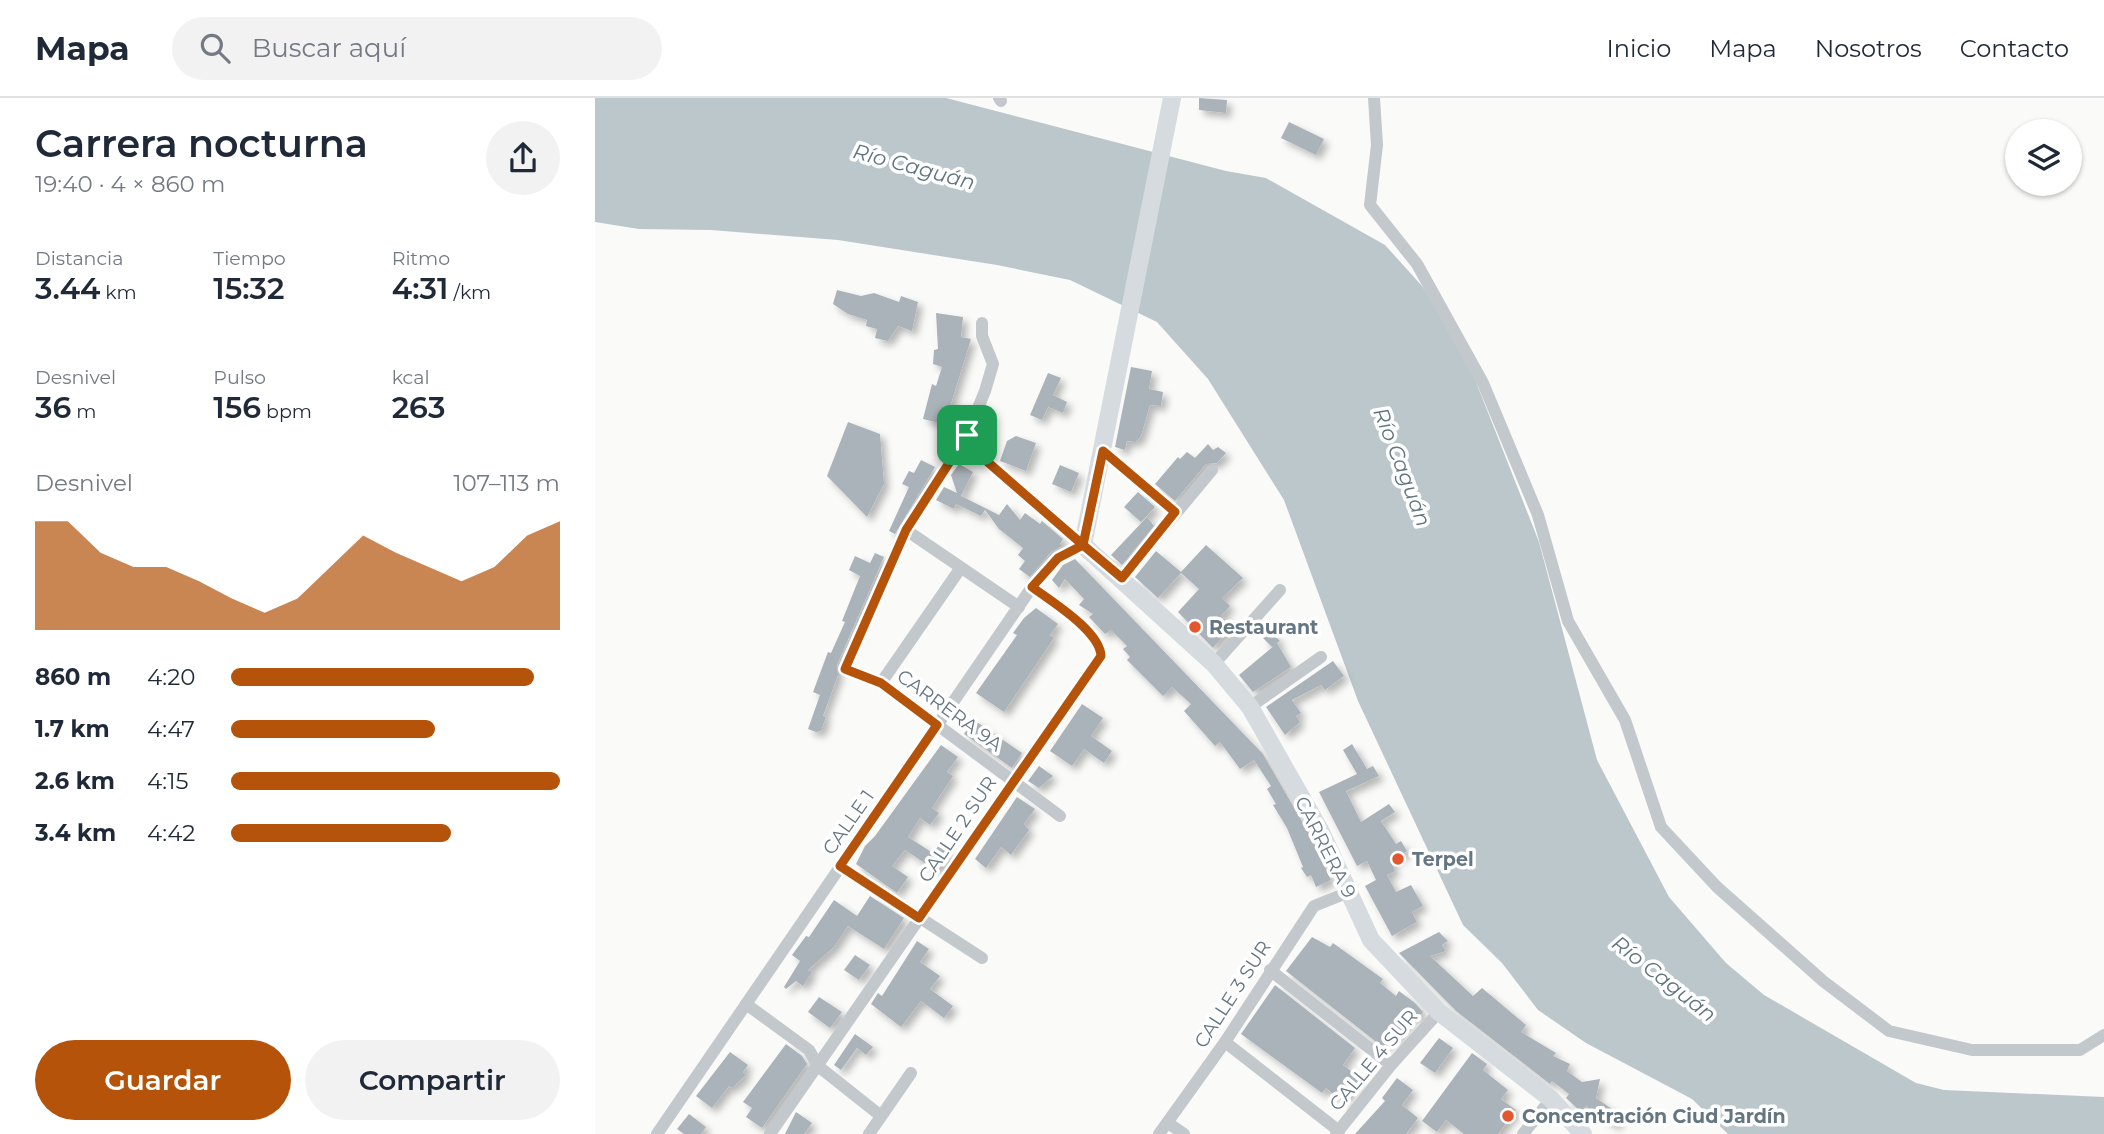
<!DOCTYPE html>
<html lang="es">
<head>
<meta charset="utf-8">
<style>
	:root { --surface:#fff; --page:#f2f2f3; --text:#1f2937; --muted:#747a83; --line:#e0e1e3; --accent:#b45309 }
	body { margin:0; font-family:Montserrat,sans-serif; background:var(--page); color:var(--text); height:100vh; display:flex; flex-direction:column; font-size:26px; white-space:nowrap }
	* { box-sizing:border-box; margin:0 }
	p { font-size:23px; color:var(--muted) }
	.icon { flex:none; width:38px; height:38px; fill:none; stroke:currentColor; stroke-width:2; stroke-linecap:round; stroke-linejoin:round }
	.map { position:relative; flex:1; overflow:hidden }
	.details { display:flex; flex-direction:column; background:var(--surface); width:595px }
	.details>* { flex:none }
	.fabs { position:absolute; left:1410px; top:21px; display:grid; gap:14px }
	.fabs a { display:grid; place-items:center; width:77px; height:77px; border-radius:50%; background:var(--surface); box-shadow:0 2px 5px #0004; font-size:35px }
	.pin { position:absolute; display:grid; place-items:center; width:60px; height:60px; color:#fff; margin:-30px; border-radius:14px; box-shadow:0 4px 10px #0006 }
	.round { display:grid; place-items:center; flex:none; width:74px; height:74px; border-radius:37px; background:var(--page) }
	.summary { display:flex; align-items:center; justify-content:space-between; height:119px; padding:0 35px }
	h1 { font-size:38px; font-weight:600; line-height:52px }
	.metrics { display:grid; grid-template-columns:repeat(3,1fr); gap:10px; height:119px; padding:7px 35px }
	.metrics div { display:grid; align-content:center }
	.metrics b { font-size:30px; font-weight:600 }
	.metrics small { font-size:19px; font-weight:400 }
	.metrics p { font-size:19px }
	.chart { height:196px; padding:14px 35px }
	.chart p { display:flex; justify-content:space-between }
	.chart svg { width:100%; height:126px; margin-top:7px; fill:var(--accent); opacity:.7 }
	.cta { display:flex; gap:14px; margin-top:auto; padding:14px 35px }
	.cta a { flex:1; height:80px; border-radius:42px; background:var(--accent); color:#fff; font-size:28px; font-weight:600; line-height:80px; text-align:center }
	.cta a+a { background:var(--page); color:var(--text) }
	ul { padding:0 35px; list-style:none; font-size:23px }
	li { display:grid; grid-template-columns:112px 84px 1fr; align-items:center; height:52px }
	li i { height:18px; border-radius:9px; background:var(--accent) }
	header { display:flex; align-items:center; gap:42px; box-sizing:border-box; height:98px; padding:0 35px; background:var(--surface); border-bottom:2px solid var(--line) }
	header strong { font-size:33px }
	nav { display:flex; gap:38px; margin-inline-start:auto; font-size:24px }
	.search { width:490px; height:63px; background:var(--page); display:flex; align-items:center; gap:18px; box-sizing:border-box; padding:0 24px; border-radius:38px; color:var(--muted); font-size:26px }
	main { display:flex; flex:1; min-height:0 }
	.map>svg:first-child { display:block }
	.water { fill:#bbc7cb }
	.building { fill:#aab3b9; filter:url(#shadow) }
	.lines { fill:none; stroke-linecap:round; stroke-linejoin:round }
	.street { stroke:#c3c8cc; stroke-width:12 }
	.secondary { stroke:#d6dbdf; stroke-width:18 }
	.route-casing { stroke:#fff; stroke-width:14 }
	.route { stroke:#b45309; stroke-width:9 }
	.poi-dot { fill:#e4572e; stroke:#fff; stroke-width:2.5 }
	.labels { text-anchor:middle; stroke-width:7; stroke-linejoin:round; paint-order:stroke }
	.poi-label { font-size:19px; font-weight:bold; fill:#657683; stroke:#fff; text-anchor:start }
	.street-label { font-size:19px; fill:#657683; stroke:#fff }
	.water-label { font-size:21px; font-style:italic; fill:#60757c; stroke:#fff }
</style>
</head>
<body>
<header>
<strong>Mapa</strong>
<div class="search"><svg class="icon" aria-label="search" viewBox="0 0 24 24"><circle cx="10" cy="10" r="6"/><path d="M15 15l6 6"/></svg>Buscar aquí</div>
<nav><a>Inicio</a><a>Mapa</a><a>Nosotros</a><a>Contacto</a></nav>
</header>
<main>
<section class="details">
<div class="summary"><div><h1>Carrera nocturna</h1><p>19:40 · 4 × 860 m</p></div><a class="round"><svg class="icon" aria-label="share" viewBox="0 0 24 24"><path d="M12 15V3M7 8l5-5 5 5M5 13v7h14v-7"/></svg></a></div>
<div class="metrics">
<div><p>Distancia</p><b>3.44<small> km</small></b></div>
<div><p>Tiempo</p><b>15:32</b></div>
<div><p>Ritmo</p><b>4:31<small> /km</small></b></div>
</div>
<div class="metrics">
<div><p>Desnivel</p><b>36<small> m</small></b></div>
<div><p>Pulso</p><b>156<small> bpm</small></b></div>
<div><p>kcal</p><b>263</b></div>
</div>
<div class="chart"><p><span>Desnivel</span>107–113 m</p>
<svg viewBox="0 0 160 44" preserveAspectRatio="none"><path d="M0 44V6L10 6L20 17L30 22L40 22L50 27L60 33L70 38L80 33L90 22L100 11L110 17L120 22L130 27L140 22L150 11L160 6V44z"/></svg>
</div>
<ul>
<li><b>860 m</b>4:20<i style="width:92%"></i></li>
<li><b>1.7 km</b>4:47<i style="width:62%"></i></li>
<li><b>2.6 km</b>4:15<i style="width:100%"></i></li>
<li><b>3.4 km</b>4:42<i style="width:67%"></i></li>
</ul>
<div class="cta"><a>Guardar</a><a>Compartir</a></div>
</section>
<div class="map">
<svg width="1509" height="1036" viewBox="0 0 1509 1036">
	<defs>
		<filter id="shadow"><feDropShadow dx="5" dy="5" stdDeviation="3.5" flood-color="#0004"/></filter>
	</defs>
	<rect width="100%" height="100%" fill="#fafaf8"/>
	<path class="water" d="M 0,0 L 351,0 L 631,73 L 671,80 L 790,147 L 827,188 L 846,216 L 881,284 L 944,444 L 1002,662 L 1074,799 L 1131,865 L 1169,897 L 1321,985 L 1349,992 L 1509,999 L 1509,1036 L 1133,1036 L 1097,1001 L 991,945 L 943,912 L 907,865 L 868,827 L 763,603 L 689,402 L 613,281 L 562,224 L 475,182 L 402,167 L 243,142 L 116,132 L 44,131 L 0,124 Z"/>
	<g class="building">
		<path d="M 604,0 L 632,2 L 631,15 L 604,12 Z"/>
		<path d="M 694,24 L 729,41 L 721,57 L 686,40 Z"/>
		<path d="M 242,192 L 266,198 L 279,195 L 304,204 L 306,198 L 323,204 L 317,233 L 303,228 L 293,243 L 280,240 L 282,231 L 271,228 L 272,222 L 253,216 L 238,206 Z"/>
		<path d="M 341,215 L 368,219 L 366,239 L 376,241 L 355,309 L 355,318 L 360,319 L 357,328 L 328,321 L 337,286 L 341,288 L 347,269 L 338,266 L 339,252 L 343,251 Z"/>
		<path d="M 536,269 L 557,273 L 554,291 L 568,294 L 566,308 L 555,307 L 546,338 L 541,344 L 532,343 L 530,352 L 520,349 Z"/>
		<path d="M 453,275 L 466,280 L 458,297 L 472,304 L 468,315 L 453,309 L 447,322 L 435,317 Z"/>
		<path d="M 253,324 L 285,336 L 289,386 L 272,419 L 232,378 Z"/>
		<path d="M 421,338 L 441,345 L 431,373 L 405,363 L 412,343 Z"/>
		<path d="M 613,346 L 618,352 L 623,349 L 631,355 L 622,365 L 611,366 L 580,403 L 560,386 L 583,359 L 585,361 L 592,354 L 600,360 Z"/>
		<path d="M 326,362 L 340,369 L 300,436 L 294,433 L 314,389 L 307,386 L 314,373 L 319,375 Z"/>
		<path d="M 364,366 L 378,374 L 366,398 L 404,417 L 412,406 L 425,422 L 430,415 L 445,426 L 447,423 L 468,441 L 465,446 L 467,448 L 456,454 L 435,479 L 424,471 L 430,463 L 423,457 L 428,450 L 404,431 L 390,412 L 386,418 L 361,406 L 359,411 L 341,402 L 349,389 L 362,395 L 356,377 Z"/>
		<path d="M 465,367 L 484,375 L 476,394 L 457,386 Z"/>
		<path d="M 543,394 L 560,409 L 546,424 L 529,409 Z"/>
		<path d="M 552,419 L 559,428 L 527,467 L 516,457 Z"/>
		<path d="M 611,447 L 648,480 L 627,500 L 635,508 L 626,518 L 635,526 L 635,530 L 618,550 L 583,514 L 604,491 L 586,475 L 563,500 L 540,479 L 561,453 L 586,474 Z"/>
		<path d="M 280,455 L 289,459 L 242,567 L 243,577 L 228,618 L 231,619 L 226,633 L 221,634 L 213,631 L 225,597 L 218,594 L 233,554 L 236,555 L 250,524 L 247,523 L 265,478 L 254,472 L 260,458 L 275,465 Z"/>
		<path d="M 480,461 L 668,656 L 716,739 L 736,782 L 721,789 L 716,777 L 712,779 L 706,770 L 708,769 L 692,730 L 678,707 L 681,706 L 672,691 L 676,688 L 659,662 L 645,671 L 625,644 L 620,648 L 589,613 L 596,606 L 577,589 L 568,598 L 532,562 L 535,559 L 528,551 L 532,548 L 516,532 L 510,536 L 494,519 L 498,516 L 484,507 L 489,501 L 470,481 L 464,490 L 457,482 L 468,467 Z"/>
		<path d="M 441,510 L 463,526 L 455,537 L 459,540 L 409,614 L 381,595 L 422,537 L 418,535 L 429,520 Z"/>
		<path d="M 676,534 L 685,543 L 682,545 L 696,569 L 658,594 L 644,577 L 680,547 L 677,549 L 668,540 Z"/>
		<path d="M 738,563 L 749,578 L 730,592 L 726,587 L 697,602 L 706,615 L 701,618 L 705,624 L 690,637 L 671,609 Z"/>
		<path d="M 487,606 L 508,620 L 496,638 L 517,653 L 509,665 L 489,651 L 477,668 L 455,653 Z"/>
		<path d="M 379,622 L 427,655 L 417,670 L 369,636 Z"/>
		<path d="M 757,646 L 772,671 L 778,668 L 784,678 L 751,693 L 766,724 L 794,706 L 800,714 L 786,723 L 801,746 L 806,743 L 812,753 L 796,764 L 800,773 L 792,777 L 801,794 L 816,787 L 828,808 L 817,814 L 822,824 L 797,838 L 770,788 L 781,782 L 772,763 L 762,768 L 724,694 L 762,676 L 748,652 Z"/>
		<path d="M 346,647 L 363,659 L 352,674 L 358,678 L 337,710 L 344,715 L 335,727 L 325,720 L 313,739 L 338,755 L 344,747 L 354,754 L 342,773 L 310,752 L 297,768 L 313,779 L 302,795 L 261,766 L 270,748 L 280,738 Z"/>
		<path d="M 444,668 L 458,678 L 444,690 L 433,683 Z"/>
		<path d="M 422,699 L 440,711 L 429,726 L 434,732 L 416,757 L 406,749 L 391,770 L 380,761 Z"/>
		<path d="M 275,798 L 309,820 L 289,851 L 253,828 L 239,849 L 213,872 L 217,874 L 208,888 L 201,883 L 191,891 L 189,889 L 205,863 L 197,857 L 211,838 L 214,839 L 239,802 L 262,818 Z"/>
		<path d="M 844,834 L 853,843 L 847,847 L 851,853 L 835,858 L 878,898 L 887,890 L 931,927 L 926,934 L 961,955 L 958,958 L 975,966 L 972,973 L 987,984 L 1005,981 L 1001,1000 L 1026,1017 L 1020,1028 L 991,1008 L 986,1014 L 971,1000 L 974,996 L 957,983 L 955,986 L 861,913 L 804,855 Z"/>
		<path d="M 717,839 L 735,849 L 738,845 L 788,881 L 785,885 L 801,898 L 804,893 L 820,905 L 828,914 L 823,921 L 819,917 L 799,944 L 795,942 L 789,950 L 691,873 Z"/>
		<path d="M 322,843 L 334,851 L 325,864 L 345,878 L 335,891 L 358,908 L 349,920 L 326,903 L 306,929 L 276,906 L 283,895 L 287,898 Z"/>
		<path d="M 260,857 L 275,867 L 264,882 L 249,872 Z"/>
		<path d="M 680,887 L 760,950 L 748,967 L 765,980 L 748,1004 L 731,990 L 727,995 L 646,936 Z"/>
		<path d="M 224,899 L 247,914 L 235,930 L 213,914 Z"/>
		<path d="M 260,936 L 278,949 L 271,957 L 262,950 L 246,972 L 239,967 Z"/>
		<path d="M 844,940 L 858,950 L 840,975 L 825,965 Z"/>
		<path d="M 191,946 L 207,958 L 212,966 L 167,1030 L 151,1019 L 157,1010 L 148,1004 Z"/>
		<path d="M 135,954 L 153,967 L 148,974 L 151,977 L 137,990 L 134,988 L 117,1010 L 101,998 Z"/>
		<path d="M 877,955 L 892,966 L 888,972 L 913,992 L 906,1001 L 921,1012 L 903,1036 L 869,1036 L 851,1022 L 842,1034 L 827,1023 Z"/>
		<path d="M 802,980 L 818,992 L 807,1007 L 823,1020 L 811,1036 L 760,1036 L 790,1003 L 787,1000 Z"/>
		<path d="M 201,1014 L 217,1025 L 209,1036 L 190,1036 Z"/>
		<path d="M 94,1016 L 111,1029 L 106,1036 L 89,1036 L 82,1031 Z"/>
	</g>
	<g class="lines">
		<g class="street">
			<path d="M 404,0 L 406,3"/>
			<path d="M 779,0 L 782,47 L 775,107 L 822,166 L 888,285 L 943,417 L 973,523 L 1030,622 L 1066,729 L 1122,789 L 1228,883 L 1294,933 L 1377,952 L 1485,952 L 1509,937"/>
			<path d="M 387,225 L 387,238 L 398,266 L 390,293 L 372,337 L 311,432 L 250,571 L 286,585 L 465,718"/>
			<path d="M 508,353 L 580,414"/>
			<path d="M 311,432 L 424,509"/>
			<path d="M 527,480 L 617,372"/>
			<path d="M 619,566 L 685,492"/>
			<path d="M 286,585 L 365,471"/>
			<path d="M 655,609 L 726,559"/>
			<path d="M 245,768 L 387,860"/>
			<path d="M 675,872 L 796,967"/>
			<path d="M 151,906 L 214,952 L 223,968 L 286,1018"/>
			<path d="M 630,944 L 744,1033"/>
			<path d="M 573,1025 L 589,1036"/>
			<path d="M 62,1036 L 437,489 L 463,460 L 488,447 L 380,353 L 372,337"/>
			<path d="M 175,1036 L 506,558 C 505,533 457,504 437,489"/>
			<path d="M 274,1036 L 316,975"/>
			<path d="M 564,1036 L 630,944 L 719,808 L 754,794"/>
			<path d="M 741,1036 L 796,967 L 844,914"/>
			<path d="M 928,1036 L 956,1001"/>
		</g>
		<path class="secondary" d="M 577,0 L 488,447 L 619,566 L 655,609 L 726,734 L 776,842 L 844,914 L 956,1001 L 988,1036"/>
	</g>
	<g class="lines">
		<defs>
			<path id="route" d="M 372,337 L 311,432 L 250,571 L 286,585 L 342,627 L 245,768 L 324,820 L 506,558 C 505,533 457,504 437,489 L 463,460 L 488,447 L 527,480 L 580,414 L 508,353 L 488,447 L 380,353 L 372,337"/>
		</defs>
		<use href="#route" class="route-casing"/>
		<use href="#route" class="route"/>
	</g>
	<g class="poi-dot">
		<circle cx="600" cy="529" r="7"/>
		<circle cx="803" cy="761" r="7"/>
		<circle cx="913" cy="1018" r="7"/>
	</g>
	<g class="labels">
		<g class="poi-label">
			<text x="614" y="536">Restaurant</text>
			<text x="817" y="768">Terpel</text>
			<text x="927" y="1025">Concentración Ciud Jardín</text>
		</g>
		<g class="street-label">
			<text transform="translate(355 612) rotate(36)" y="7">CARRERA 9A</text>
			<text transform="translate(253 724) rotate(-55)" y="7">CALLE 1</text>
			<text transform="translate(362 731) rotate(-56)" y="7">CALLE 2 SUR</text>
			<text transform="translate(731 749) rotate(63)" y="7">CARRERA 9</text>
			<text transform="translate(637 896) rotate(-57)" y="7">CALLE 3 SUR</text>
			<text transform="translate(778 962) rotate(-50)" y="7">CALLE 4 SUR</text>
		</g>
		<g class="water-label">
			<text transform="translate(319 69) rotate(15)" y="7">Río Caguán</text>
			<text transform="translate(807 369) rotate(69)" y="7">Río Caguán</text>
			<text transform="translate(1069 881) rotate(38)" y="7">Río Caguán</text>
		</g>
	</g>
</svg>
<div class="fabs">
<a><svg class="icon" aria-label="layers" viewBox="0 0 24 24"><path d="M12 4l9 5-9 5-9-5zM3 14l9 5 9-5"/></svg></a>
</div>
<div class="pin" style="left:372px;top:337px;background:#1e9e55"><svg class="icon" aria-label="arrive" viewBox="0 0 24 24"><path d="M6 21V4h12l-3 4 3 4H6"/></svg></div>
</div>
</main>
</body>
</html>
